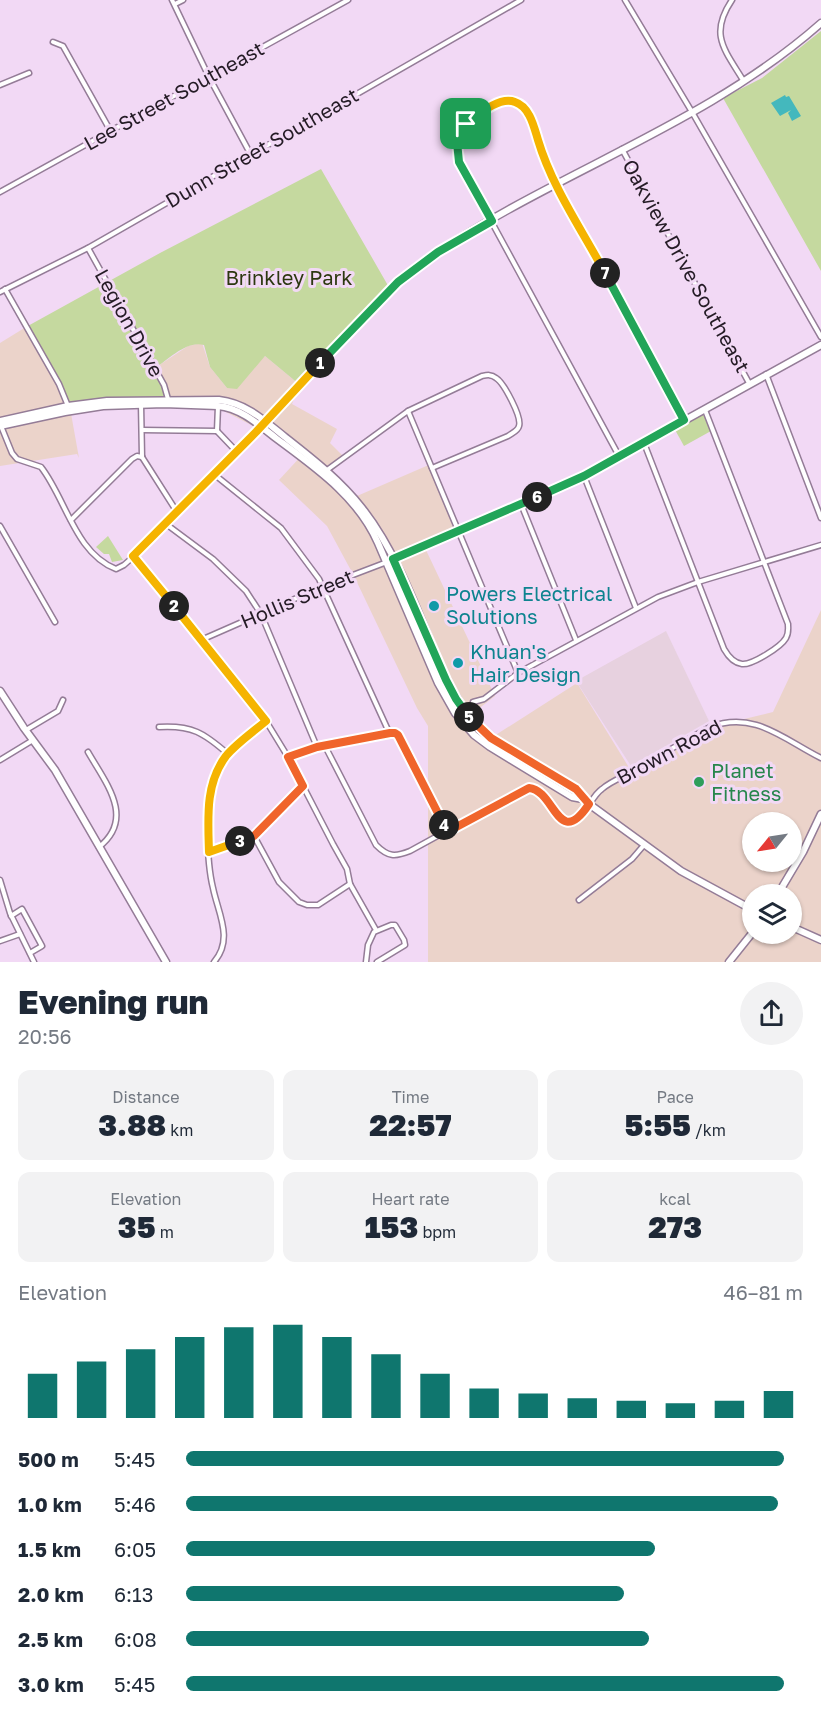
<!DOCTYPE html>
<html lang="en">
<head>
<meta charset="utf-8">
<style>
	:root { --surface:#fff; --page:#f2f2f3; --text:#1f2937; --muted:#747a83; --accent:#0f766e }
	body { margin:0; font-family:"Golos Text",sans-serif; background:var(--page); color:var(--text); height:100vh; display:flex; flex-direction:column; font-size:22px; white-space:nowrap }
	* { box-sizing:border-box; margin:0 }
	p { font-size:20px; color:var(--muted) }
	.icon { flex:none; width:33px; height:33px; fill:none; stroke:currentColor; stroke-width:2; stroke-linecap:round; stroke-linejoin:round }
	.map { position:relative; height:962px; overflow:hidden }
	.side { display:flex; flex-direction:column; background:var(--surface); flex:1 }
	.side>* { flex:none }
	.needle { width:39px; rotate:240deg }
	.controls { position:absolute; left:742px; top:812px; display:grid; gap:12px }
	.controls a { display:grid; place-items:center; width:60px; height:60px; border-radius:50%; background:var(--surface); box-shadow:0 2px 4px #0004; font-size:30px }
	.pin { position:absolute; display:grid; place-items:center; width:51px; height:51px; color:#fff; margin:-26px; border-radius:12px; box-shadow:0 3px 9px #0006 }
	.km { position:absolute; width:30px; height:30px; margin:-15px; border-radius:50%; background:#222; color:#fff; font-size:16px; line-height:30px; text-align:center }
	.round { display:grid; place-items:center; flex:none; width:63px; height:63px; border-radius:32px; background:var(--page) }
	.headline { display:flex; align-items:center; justify-content:space-between; height:102px; padding:0 18px }
	h1 { font-size:33px; font-weight:800; line-height:45px }
	.stats { display:grid; grid-template-columns:repeat(3,1fr); gap:9px; height:102px; padding:6px 18px }
	.stats div { display:grid; align-content:center; border-radius:12px; background:var(--page); text-align:center }
	.stats b { font-size:30px; font-weight:800 }
	.stats small { font-size:16px; font-weight:400 }
	.stats p { font-size:16px }
	.chart { height:168px; padding:12px 18px }
	.chart p { display:flex; justify-content:space-between }
	.chart svg { width:100%; height:108px; margin-top:6px; stroke:var(--accent); stroke-width:6 }
	ul { padding:0 18px; list-style:none; font-size:20px }
	li { display:grid; grid-template-columns:96px 72px 1fr; align-items:center; height:45px }
	li i { height:15px; border-radius:8px; background:var(--accent) }
	.map>svg:first-child { display:block }
	.commercial { fill:#ebd3ca; fill-rule:evenodd }
	.education { fill:#e7d1df }
	.green { fill:#c5d99f }
	.water { fill:#44b8bd }
	.lines { fill:none; stroke-linecap:round; stroke-linejoin:round }
	.street-casing { stroke:#947c97; stroke-width:7 }
	.secondary-casing { stroke:#947c97; stroke-width:9 }
	.primary-casing { stroke:#947c97; stroke-width:9 }
	.street { stroke:#fff; stroke-width:4 }
	.secondary { stroke:#fff; stroke-width:6 }
	.primary { stroke:#fff; stroke-width:6 }
	.split-1-casing { stroke:#fff; stroke-width:12 }
	.split-2-casing { stroke:#fff; stroke-width:12 }
	.split-3-casing { stroke:#fff; stroke-width:12 }
	.split-4-casing { stroke:#fff; stroke-width:12 }
	.split-5-casing { stroke:#fff; stroke-width:12 }
	.split-6-casing { stroke:#fff; stroke-width:12 }
	.split-7-casing { stroke:#fff; stroke-width:12 }
	.split-8-casing { stroke:#fff; stroke-width:12 }
	.split-1 { stroke:#22a559; stroke-width:8 }
	.split-2 { stroke:#f5b400; stroke-width:8 }
	.split-3 { stroke:#f5b400; stroke-width:8 }
	.split-4 { stroke:#f0652b; stroke-width:8 }
	.split-5 { stroke:#f0652b; stroke-width:8 }
	.split-6 { stroke:#22a559; stroke-width:8 }
	.split-7 { stroke:#22a559; stroke-width:8 }
	.split-8 { stroke:#f5b400; stroke-width:8 }
	.culture-dot { fill:#0f9aa8; stroke:#f2d9f5; stroke-width:2 }
	.leisure-dot { fill:#2e9e5b; stroke:#f2d9f5; stroke-width:2 }
	.labels { text-anchor:middle; stroke-width:6; stroke-linejoin:round; paint-order:stroke }
	.street-label { font-size:20px; fill:#241b25; stroke:#f2d9f5 }
	.park-label { font-size:20px; fill:#2c3810; stroke:#f2d9f5 }
	.culture-label { font-size:20px; fill:#0d838f; stroke:#f2d9f5; text-anchor:start }
	.leisure-label { font-size:20px; fill:#27864d; stroke:#f2d9f5; text-anchor:start }
</style>
</head>
<body>
<div class="map">
<svg width="821" height="962" viewBox="0 0 821 962">
	<rect width="100%" height="100%" fill="#f2d9f5"/>
	<path class="commercial" d="M 26,327 L 155,368 L 188,346 L 202,343 L 210,367 L 227,388 L 265,356 L 300,385 L 292,404 L 337,429 L 330,443 L 346,459 L 332,471 L 357,496 L 431,464 L 459,535 L 426,550 L 495,696 L 468,717 L 491,738 L 577,683 L 633,774 L 715,726 L 773,712 L 821,610 L 821,962 L 428,962 L 428,726 L 417,708 L 354,576 L 327,526 L 279,480 L 303,454 L 263,424 L 253,426 L 224,411 L 174,406 L 70,408 L 79,458 L 77,454 L 0,466 L 0,343 ZM 753,822 L 792,822 L 792,861 L 753,861 ZM 753,894 L 792,894 L 792,933 L 753,933 Z"/>
	<path class="education" d="M 666,631 L 709,721 L 631,766 L 576,681 Z"/>
	<g class="green">
		<path d="M 821,31 L 821,271 L 723,98 L 762,78 Z"/>
		<path d="M 321,169 L 390,289 L 300,385 L 265,356 L 237,389 L 227,388 L 210,367 L 204,345 C 187,340 169,359 155,368 L 164,385 L 168,401 L 69,408 L 66,399 L 26,327 L 160,253 Z"/>
		<path d="M 702,412 L 711,431 L 684,446 L 674,428 Z"/>
		<path d="M 108,536 L 123,560 L 112,562 L 109,554 L 104,554 L 96,547 Z"/>
	</g>
	<path class="water" d="M 785,95 L 786,97 L 789,96 L 801,116 L 792,121 L 788,113 L 791,110 L 780,116 L 771,103 Z"/>
	<g class="lines">
		<defs>
			<g id="street">
				<path d="M 172,0 L 209,77 L 251,155"/>
				<path d="M 625,0 L 692,112 L 821,337"/>
				<path d="M 732,0 C 709,34 724,49 743,80"/>
				<path d="M 175,4 L 183,0"/>
				<path d="M 53,42 L 63,46 L 110,130"/>
				<path d="M 0,85 L 29,73"/>
				<path d="M 622,149 L 749,383"/>
				<path d="M 0,192 L 348,0"/>
				<path d="M 88,248 L 164,385 L 168,399"/>
				<path d="M 5,289 L 59,384 L 68,406"/>
				<path d="M 0,292 L 88,248 L 521,0"/>
				<path d="M 766,374 L 821,518"/>
				<path d="M 141,404 L 142,457"/>
				<path d="M 408,411 L 518,673"/>
				<path d="M 1,426 L 12,453 L 17,459 L 41,467 C 66,499 75,553 116,569 L 124,565 L 133,557 L 261,427"/>
				<path d="M 142,430 L 217,431"/>
				<path d="M 217,431 L 237,452"/>
				<path d="M 217,431 L 218,406"/>
				<path d="M 644,443 L 724,649 C 728,656 734,663 742,664 C 752,665 781,647 786,638 C 789,633 788,629 788,624 L 705,410"/>
				<path d="M 619,456 L 459,162 C 457,153 455,144 459,135 C 465,120 503,93 519,104 C 534,114 543,156 551,174 L 684,420"/>
				<path d="M 142,457 L 177,512"/>
				<path d="M 327,470 L 408,411 L 482,376 C 487,375 491,374 496,378 C 504,383 522,417 519,426 C 518,431 512,433 508,436 L 432,468"/>
				<path d="M 215,475 L 281,528 L 319,579 L 388,730 L 390,733 L 395,733 L 397,735 L 447,832"/>
				<path d="M 584,476 L 636,608"/>
				<path d="M 521,504 L 576,640"/>
				<path d="M 71,520 L 132,459 L 137,456 L 142,457"/>
				<path d="M 166,524 L 213,559 L 246,591 L 261,614 L 317,747"/>
				<path d="M 0,526 L 55,622"/>
				<path d="M 133,557 L 266,721 L 288,757 L 333,844 L 347,869 L 350,884 L 376,930"/>
				<path d="M 201,640 L 324,586 L 387,562"/>
				<path d="M 473,702 L 484,699 L 518,673 L 658,597 L 698,582 L 821,545"/>
				<path d="M 159,727 C 192,725 204,733 228,754"/>
				<path d="M 26,730 L 58,711 L 63,700"/>
				<path d="M 325,746 L 376,845 C 388,857 395,857 410,851 L 525,788 C 553,785 546,823 570,820 C 586,819 590,797 602,789 C 611,781 623,777 634,771 C 659,756 684,741 710,727 C 754,710 783,739 821,758"/>
				<path d="M 88,752 C 105,782 136,818 99,847"/>
				<path d="M 288,757 L 317,747 L 390,733"/>
				<path d="M 0,760 L 33,740"/>
				<path d="M 254,836 L 279,882 L 299,902 L 307,905 L 318,905 L 350,884"/>
				<path d="M 209,852 L 254,836 L 303,786"/>
				<path d="M 0,880 L 10,913 L 34,962"/>
				<path d="M 579,900 L 632,859 L 644,845"/>
				<path d="M 11,916 L 22,909 L 42,946 L 30,953"/>
				<path d="M 0,941 L 20,934"/>
				<path d="M 214,962 C 234,939 218,913 213,888 C 207,864 204,801 214,778 C 224,753 246,738 266,721"/>
				<path d="M 366,962 L 368,945 L 374,932 L 391,925 L 395,925 L 404,940 L 405,945 L 377,962"/>
			</g>
			<g id="secondary">
				<path d="M 0,421 L 68,406 L 107,401 L 219,400 C 246,403 265,421 285,437 C 313,459 340,480 362,508 C 400,556 422,624 446,680 L 467,714 L 491,738 L 576,789 L 589,804 L 681,871 L 753,910"/>
				<path d="M 263,424 C 285,397 311,373 334,348 C 364,316 393,283 429,258 C 555,172 706,125 821,23"/>
				<path d="M 0,426 L 65,412 L 103,406 L 164,404 L 218,406 C 241,408 259,425 277,439 C 316,468 358,497 378,543 L 438,683 L 455,713 L 474,735 L 490,747 L 572,797 L 583,799"/>
				<path d="M 393,559 L 584,476 L 821,345"/>
				<path d="M 0,691 L 24,728 L 55,770 L 166,962"/>
				<path d="M 792,927 L 821,940"/>
			</g>
			<g id="primary">
				<path d="M 778,894 L 803,852 L 821,814"/>
				<path d="M 729,962 L 753,932"/>
			</g>
		</defs>
		<use href="#street" class="street-casing"/>
		<use href="#secondary" class="secondary-casing"/>
		<use href="#primary" class="primary-casing"/>
		<use href="#street" class="street"/>
		<use href="#secondary" class="secondary"/>
		<use href="#primary" class="primary"/>
	</g>
	<g class="lines">
		<defs>
			<path id="split-1" d="M 320,363 L 398,282 L 438,252 L 492,221 L 459,162 L 457,142 L 466,124"/>
			<path id="split-2" d="M 174,606 L 133,556 L 256,432 L 320,363"/>
			<path id="split-3" d="M 174,606 L 266,721 C 253,732 237,743 226,756 C 205,784 208,818 209,852 L 240,841"/>
			<path id="split-4" d="M 240,841 L 254,836 L 303,786 L 288,757 L 317,747 L 390,733 L 395,733 L 398,735 L 444,825"/>
			<path id="split-5" d="M 444,825 L 447,832 L 529,788 C 555,790 558,851 589,804 L 576,789 L 491,738 L 469,717"/>
			<path id="split-6" d="M 469,717 L 456,699 L 446,680 L 393,559 L 537,497"/>
			<path id="split-7" d="M 537,497 L 584,476 L 684,420 L 605,273"/>
			<path id="split-8" d="M 466,124 C 478,115 499,96 515,102 C 530,107 534,127 538,140 C 552,187 582,230 605,273"/>
		</defs>
		<use href="#split-1" class="split-1-casing"/>
		<use href="#split-2" class="split-2-casing"/>
		<use href="#split-3" class="split-3-casing"/>
		<use href="#split-4" class="split-4-casing"/>
		<use href="#split-5" class="split-5-casing"/>
		<use href="#split-6" class="split-6-casing"/>
		<use href="#split-7" class="split-7-casing"/>
		<use href="#split-8" class="split-8-casing"/>
		<use href="#split-1" class="split-1"/>
		<use href="#split-2" class="split-2"/>
		<use href="#split-3" class="split-3"/>
		<use href="#split-4" class="split-4"/>
		<use href="#split-5" class="split-5"/>
		<use href="#split-6" class="split-6"/>
		<use href="#split-7" class="split-7"/>
		<use href="#split-8" class="split-8"/>
	</g>
	<g class="culture-dot">
		<circle cx="434" cy="606" r="6"/>
		<circle cx="458" cy="663" r="6"/>
	</g>
	<circle class="leisure-dot" cx="699" cy="782" r="6"/>
	<g class="labels">
		<g class="street-label">
			<text transform="translate(174 96) rotate(-29)" y="7">Lee Street Southeast</text>
			<text transform="translate(262 148) rotate(-30)" y="7">Dunn Street Southeast</text>
			<text transform="translate(686 266) rotate(61)" y="7">Oakview Drive Southeast</text>
			<text transform="translate(129 323) rotate(61)" y="7">Legion Drive</text>
			<text transform="translate(297 599) rotate(-23)" y="7">Hollis Street</text>
			<text transform="translate(669 752) rotate(-28)" y="7">Brown Road</text>
		</g>
		<g class="park-label">
			<text x="289" y="285">Brinkley Park</text>
		</g>
		<g class="culture-label">
			<text x="446" y="601">Powers Electrical<tspan x="446" dy="23">Solutions</tspan></text>
			<text x="470" y="659">Khuan's<tspan x="470" dy="23">Hair Design</tspan></text>
		</g>
		<g class="leisure-label">
			<text x="711" y="778">Planet<tspan x="711" dy="23">Fitness</tspan></text>
		</g>
	</g>
</svg>
<div class="controls">
<a><svg class="needle" viewBox="-14 -14 28 28"><path d="M0-13l5 13h-10z" fill="#e53935"/><path d="M0 13l5-13h-10z" fill="#747a83"/></svg></a>
<a><svg class="icon" aria-label="layers" viewBox="0 0 24 24"><path d="M12 4l9 5-9 5-9-5zM3 14l9 5 9-5"/></svg></a>
</div>
<div class="pin" style="left:466px;top:124px;background:#1e9e55"><svg class="icon" aria-label="arrive" viewBox="0 0 24 24"><path d="M6 21V4h12l-3 4 3 4H6"/></svg></div>
<b class="km" style="left:320px;top:363px">1</b>
<b class="km" style="left:174px;top:606px">2</b>
<b class="km" style="left:240px;top:841px">3</b>
<b class="km" style="left:444px;top:825px">4</b>
<b class="km" style="left:469px;top:717px">5</b>
<b class="km" style="left:537px;top:497px">6</b>
<b class="km" style="left:605px;top:273px">7</b>
</div>
<section class="side">
<div class="headline"><div><h1>Evening run</h1><p>20:56</p></div><a class="round"><svg class="icon" aria-label="share" viewBox="0 0 24 24"><path d="M12 15V3M7 8l5-5 5 5M5 13v7h14v-7"/></svg></a></div>
<div class="stats">
<div><p>Distance</p><b>3.88<small> km</small></b></div>
<div><p>Time</p><b>22:57</b></div>
<div><p>Pace</p><b>5:55<small> /km</small></b></div>
</div>
<div class="stats">
<div><p>Elevation</p><b>35<small> m</small></b></div>
<div><p>Heart rate</p><b>153<small> bpm</small></b></div>
<div><p>kcal</p><b>273</b></div>
</div>
<div class="chart"><p><span>Elevation</span>46–81 m</p>
<svg viewBox="0 0 160 44" preserveAspectRatio="none"><path d="M5 44V26M15 44V21M25 44V16M35 44V11M45 44V7M55 44V6M65 44V11M75 44V18M85 44V26M95 44V32M105 44V34M115 44V36M125 44V37M135 44V38M145 44V37M155 44V33"/></svg>
</div>
<ul>
<li><b>500 m</b>5:45<i style="width:97%"></i></li>
<li><b>1.0 km</b>5:46<i style="width:96%"></i></li>
<li><b>1.5 km</b>6:05<i style="width:76%"></i></li>
<li><b>2.0 km</b>6:13<i style="width:71%"></i></li>
<li><b>2.5 km</b>6:08<i style="width:75%"></i></li>
<li><b>3.0 km</b>5:45<i style="width:97%"></i></li>
</ul>
</section>
</body>
</html>
